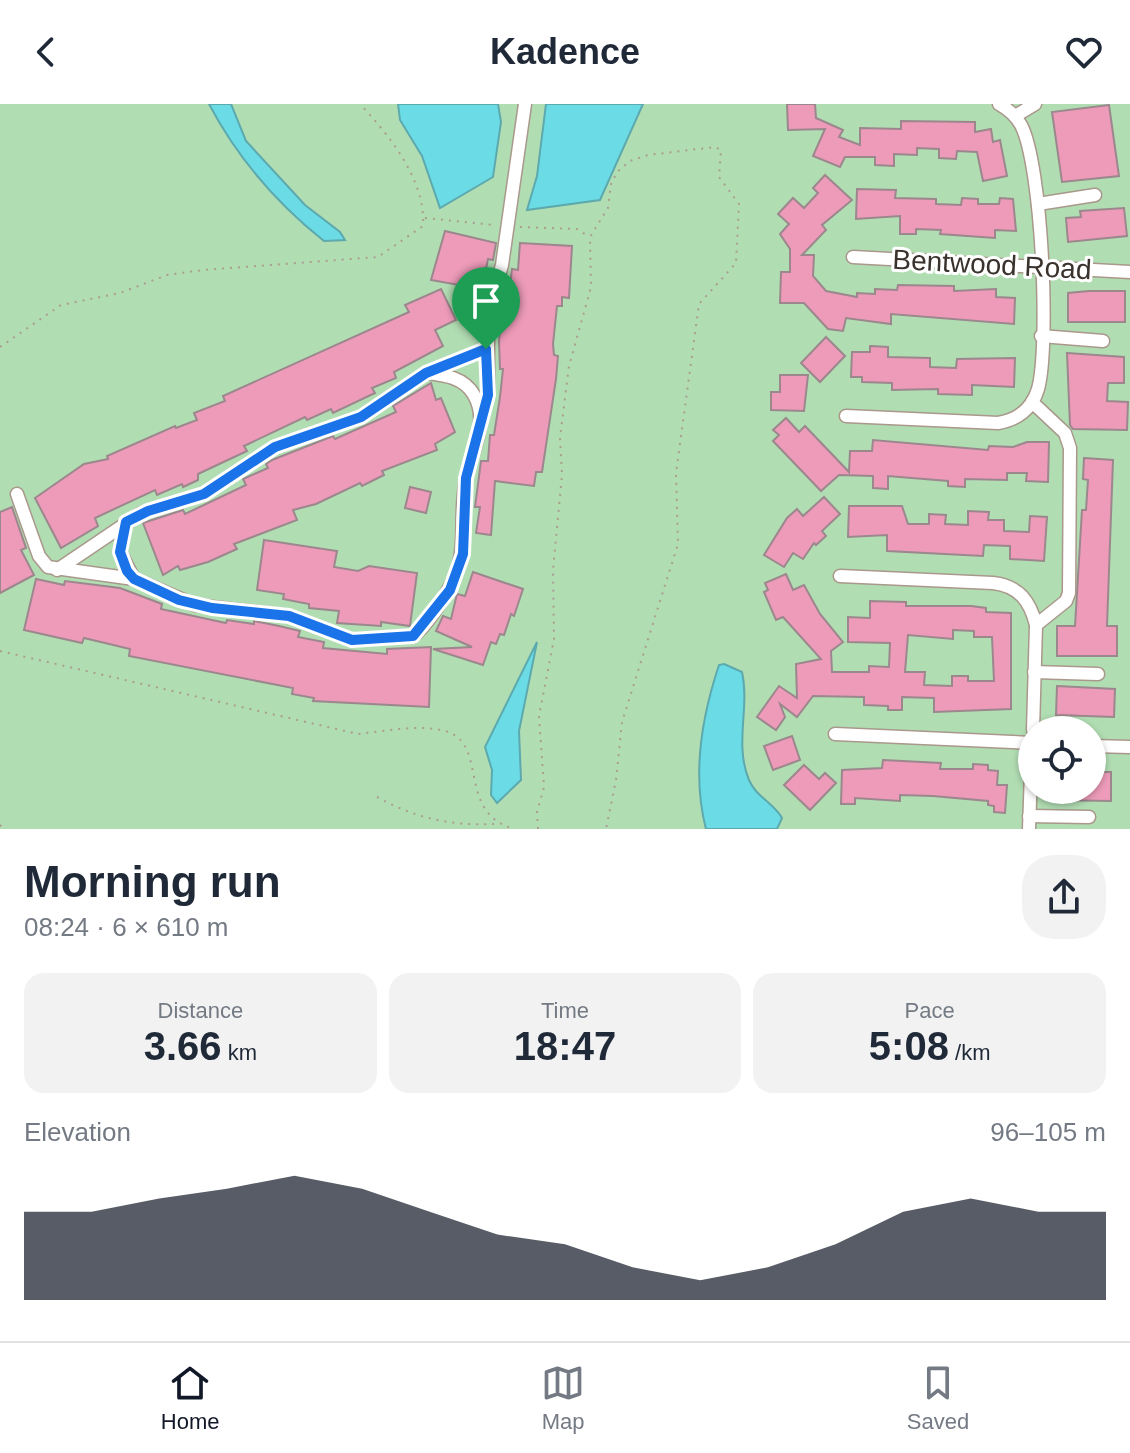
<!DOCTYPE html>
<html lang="en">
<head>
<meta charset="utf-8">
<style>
	:root { --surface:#fff; --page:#f2f2f3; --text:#1f2937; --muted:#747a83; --line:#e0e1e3; --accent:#111827 }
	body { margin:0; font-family:Arial,sans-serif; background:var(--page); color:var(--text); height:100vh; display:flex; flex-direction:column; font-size:30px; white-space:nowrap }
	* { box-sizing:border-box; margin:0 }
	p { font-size:26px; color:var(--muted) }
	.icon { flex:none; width:44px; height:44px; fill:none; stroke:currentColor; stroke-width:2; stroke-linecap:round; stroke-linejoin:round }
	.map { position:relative; height:725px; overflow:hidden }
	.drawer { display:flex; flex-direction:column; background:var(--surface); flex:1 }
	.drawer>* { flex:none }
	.tools { position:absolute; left:1018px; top:612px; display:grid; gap:16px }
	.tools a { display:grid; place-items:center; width:88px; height:88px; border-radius:50%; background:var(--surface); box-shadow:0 2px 6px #0004; font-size:40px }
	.pin { position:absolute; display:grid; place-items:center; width:68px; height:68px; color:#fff; margin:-82px -34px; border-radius:50% 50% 50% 0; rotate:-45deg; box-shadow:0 0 8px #0007 }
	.pin .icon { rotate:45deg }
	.round { display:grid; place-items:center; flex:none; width:84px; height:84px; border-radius:32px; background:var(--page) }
	.head { display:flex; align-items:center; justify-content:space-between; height:136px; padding:0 24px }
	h1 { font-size:44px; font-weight:800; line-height:60px }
	.figures { display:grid; grid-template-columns:repeat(3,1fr); gap:12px; height:136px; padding:8px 24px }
	.figures div { display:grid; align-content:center; border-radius:20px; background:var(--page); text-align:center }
	.figures b { font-size:40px; font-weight:800 }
	.figures small { font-size:22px; font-weight:400 }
	.figures p { font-size:22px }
	.chart { height:224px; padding:16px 24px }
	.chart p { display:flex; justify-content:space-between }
	.chart svg { width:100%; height:144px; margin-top:8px; fill:var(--accent); opacity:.7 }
	header { display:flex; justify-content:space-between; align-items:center; height:104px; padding:0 24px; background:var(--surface); font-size:36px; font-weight:800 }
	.dock { display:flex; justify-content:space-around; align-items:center; height:112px; border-top:2px solid var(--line); background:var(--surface); font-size:22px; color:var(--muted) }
	.dock a { display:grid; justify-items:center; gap:4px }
	.dock .selected { color:var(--accent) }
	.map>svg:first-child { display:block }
	.green { fill:#b1ddb3; fill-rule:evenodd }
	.water { fill:#6bdce6; stroke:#5ca9ae; stroke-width:2 }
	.building { fill:#ed9bb9; stroke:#9c878d; stroke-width:2; fill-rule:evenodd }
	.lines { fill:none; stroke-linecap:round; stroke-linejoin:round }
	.minor-casing { stroke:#a9988b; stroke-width:15 }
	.path { stroke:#aa9d92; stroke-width:2; stroke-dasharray:2 6; stroke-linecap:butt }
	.minor { stroke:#fff; stroke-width:12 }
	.route-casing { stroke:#fff; stroke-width:16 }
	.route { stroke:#1a73e8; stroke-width:10 }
	.labels { text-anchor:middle; stroke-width:6; stroke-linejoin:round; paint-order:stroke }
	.street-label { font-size:28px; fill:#3a332d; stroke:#fff }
</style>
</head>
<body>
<header><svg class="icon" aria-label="back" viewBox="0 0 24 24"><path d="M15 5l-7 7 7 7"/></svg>Kadence<svg class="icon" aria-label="heart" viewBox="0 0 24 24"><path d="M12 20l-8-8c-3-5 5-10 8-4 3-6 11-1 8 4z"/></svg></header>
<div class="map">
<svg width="1130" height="725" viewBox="0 0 1130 725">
	<rect width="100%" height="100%" fill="#feecde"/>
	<path class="green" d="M 0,0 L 1130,0 L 1130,725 L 0,725 ZM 1032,626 L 1092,626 L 1092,686 L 1032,686 Z"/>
	<g class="water">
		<path d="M 209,0 L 231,0 L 246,37 L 305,101 L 340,128 L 345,136 L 324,137 C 275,98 238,55 209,0 Z"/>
		<path d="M 398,0 L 498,0 L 501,18 L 493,73 L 440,104 L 422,52 L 400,16 Z"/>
		<path d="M 546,0 L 643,0 L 600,96 L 527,106 L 537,72 Z"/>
		<path d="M 537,538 L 519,627 L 521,676 L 497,699 L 491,691 L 492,666 L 485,643 Z"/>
		<path d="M 724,560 L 742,568 C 750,604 734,640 749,676 C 756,693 774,699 782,714 L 777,725 L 706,725 C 692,672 702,612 719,561 Z"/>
	</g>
	<g class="building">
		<path d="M 787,0 L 815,0 L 816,14 L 843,26 L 839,33 L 860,41 L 860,24 L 901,25 L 901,17 L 975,18 L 975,28 L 991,25 L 993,38 L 1000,36 L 1007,72 L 983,77 L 977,48 L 957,47 L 956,55 L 939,54 L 939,45 L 917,44 L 917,51 L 894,50 L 894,62 L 875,61 L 875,53 L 845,53 L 840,63 L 813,52 L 825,25 L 788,26 Z"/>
		<path d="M 1109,1 L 1119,72 L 1062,78 L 1052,8 Z"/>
		<path d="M 825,71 L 852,96 L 822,121 L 826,126 L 802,151 L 814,151 L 813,172 L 826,187 L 857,193 L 857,189 L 875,190 L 875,185 L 897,186 L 898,181 L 954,182 L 954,187 L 996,185 L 996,193 L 1015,194 L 1014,220 L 891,210 L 891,220 L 846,214 L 843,227 L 828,225 L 804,199 L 780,199 L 781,168 L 790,168 L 790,145 L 780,130 L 789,120 L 778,110 L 793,94 L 804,104 L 818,89 L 813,84 Z"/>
		<path d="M 857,85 L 896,86 L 895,94 L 936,95 L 936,100 L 961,101 L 962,94 L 978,95 L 978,100 L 999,100 L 1000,94 L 1013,95 L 1016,127 L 995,126 L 995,134 L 940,130 L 941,126 L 916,125 L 916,130 L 900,130 L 900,112 L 856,115 Z"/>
		<path d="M 1124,104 L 1127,132 L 1068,138 L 1066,114 L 1081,113 L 1080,107 Z"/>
		<path d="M 445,127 L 496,139 L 493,156 L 488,155 L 482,185 L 431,176 Z"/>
		<path d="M 520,139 L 572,142 L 569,194 L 562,193 L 562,202 L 557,202 L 553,240 L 554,251 L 558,252 L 556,275 L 542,368 L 536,368 L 534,382 L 495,377 L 491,431 L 476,429 L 480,403 L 475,403 L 481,357 L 488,357 L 490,331 L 494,331 L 500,293 L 503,265 L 500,265 L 499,237 L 503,191 L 509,191 L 512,165 L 518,166 Z"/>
		<path d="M 441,185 L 456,216 L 435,226 L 443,242 L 394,268 L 396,274 L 372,284 L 375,289 L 333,309 L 331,305 L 307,316 L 305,313 L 244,342 L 247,347 L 198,370 L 198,376 L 183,383 L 182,380 L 157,391 L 155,386 L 95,414 L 98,422 L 61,444 L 35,394 L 84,360 L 108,355 L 107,352 L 175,322 L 176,324 L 197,316 L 194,309 L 225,297 L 223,292 L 409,208 L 405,201 Z"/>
		<path d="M 1089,187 L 1125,187 L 1125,218 L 1068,218 L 1068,189 Z"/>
		<path d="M 826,233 L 845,252 L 820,278 L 801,259 Z"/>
		<path d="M 870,242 L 888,243 L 888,253 L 930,254 L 930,263 L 956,264 L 957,255 L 1015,254 L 1014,283 L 972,281 L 972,291 L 938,290 L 938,285 L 892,286 L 892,279 L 862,278 L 862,273 L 851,273 L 852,248 L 870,248 Z"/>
		<path d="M 1067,249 L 1124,253 L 1124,279 L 1108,279 L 1107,297 L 1128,298 L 1127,326 L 1073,325 L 1070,321 Z"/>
		<path d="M 780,271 L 808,271 L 804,307 L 771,306 L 771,288 L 780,288 Z"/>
		<path d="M 431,279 L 436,296 L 441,294 L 455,328 L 435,340 L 437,346 L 382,367 L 384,371 L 362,382 L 360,379 L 316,400 L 293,406 L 297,416 L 234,440 L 237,445 L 208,458 L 180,466 L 178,462 L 163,471 L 143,419 L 183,406 L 185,410 L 246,381 L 243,375 L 268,364 L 266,360 L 272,356 L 333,332 L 335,335 L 396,308 L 393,302 Z"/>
		<path d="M 786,314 L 799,328 L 805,322 L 849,368 L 850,347 L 872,347 L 873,336 L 988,346 L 989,342 L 1013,343 L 1027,338 L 1049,338 L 1048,378 L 1026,377 L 1027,369 L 1007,369 L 1007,376 L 965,375 L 965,383 L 948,382 L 948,377 L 888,372 L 888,385 L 873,384 L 873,372 L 839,371 L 821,387 L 773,337 L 779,331 L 773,326 Z"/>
		<path d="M 1084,354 L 1113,356 L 1107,522 L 1117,522 L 1117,552 L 1057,552 L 1057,522 L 1075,522 L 1082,406 L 1086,406 L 1088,376 L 1083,375 Z"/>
		<path d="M 410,383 L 431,388 L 426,409 L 405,404 Z"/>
		<path d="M 824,393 L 840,410 L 822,427 L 826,432 L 816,441 L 814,439 L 803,455 L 793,449 L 784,463 L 764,451 L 787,414 L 797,405 L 803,412 Z"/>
		<path d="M 849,402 L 902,402 L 908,420 L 929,420 L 929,410 L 946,411 L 945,420 L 968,421 L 968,407 L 989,408 L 988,416 L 1004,416 L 1004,427 L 1029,428 L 1030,412 L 1047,413 L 1044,457 L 1010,455 L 1010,442 L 984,441 L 983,452 L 887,447 L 887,431 L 848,433 Z"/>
		<path d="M 12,403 L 26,444 L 21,446 L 34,471 L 0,489 L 0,408 Z"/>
		<path d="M 264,436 L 337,447 L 334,463 L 358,467 L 369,462 L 417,469 L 410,522 L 381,518 L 381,522 L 337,519 L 339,507 L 309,504 L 309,500 L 283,495 L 284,490 L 257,486 Z"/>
		<path d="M 473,468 L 523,485 L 514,512 L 511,510 L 504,531 L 500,530 L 496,540 L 491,538 L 483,561 L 433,545 L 472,543 L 436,527 L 443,512 L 451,515 L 457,490 L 465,492 Z"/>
		<path d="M 786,470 L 793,486 L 804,481 L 820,510 L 843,538 L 831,547 L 832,568 L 869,568 L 869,562 L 889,563 L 890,539 L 848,538 L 848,513 L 870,514 L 870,497 L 906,498 L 906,502 L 971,502 L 986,504 L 986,508 L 1011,509 L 1011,605 L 934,608 L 934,594 L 902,593 L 902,606 L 888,606 L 888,602 L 864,601 L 864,593 L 813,592 L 797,613 L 780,600 L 785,613 L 776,626 L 757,613 L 779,582 L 797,594 L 796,560 L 821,555 L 783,513 L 776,516 L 764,488 L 768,486 L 765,479 ZM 953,526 L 974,527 L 974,533 L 992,533 L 994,577 L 968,577 L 968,572 L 952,572 L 952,582 L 924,581 L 925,568 L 905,568 L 908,531 L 953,535 Z"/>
		<path d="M 36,475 L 64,481 L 65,477 L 120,484 L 162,500 L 161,505 L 226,519 L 227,516 L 254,520 L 254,517 L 279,522 L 300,527 L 298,533 L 324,538 L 323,544 L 387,550 L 387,545 L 431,543 L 429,603 L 313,597 L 314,594 L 292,590 L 293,584 L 129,552 L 130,545 L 84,534 L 82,539 L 24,526 Z"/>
		<path d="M 1057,582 L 1115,585 L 1114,613 L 1056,611 Z"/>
		<path d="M 792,632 L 800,656 L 773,666 L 764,642 Z"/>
		<path d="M 883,656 L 941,659 L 940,665 L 973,665 L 973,660 L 988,661 L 988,666 L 998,667 L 997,681 L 1007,681 L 1005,709 L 994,708 L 994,702 L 988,701 L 988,697 L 933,692 L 900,691 L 900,697 L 855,694 L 855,700 L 841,700 L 842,666 L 882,664 Z"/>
		<path d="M 804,661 L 819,675 L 825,669 L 836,679 L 810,706 L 784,681 Z"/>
		<path d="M 1092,668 L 1111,668 L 1111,697 L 1053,696 L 1053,686 L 1092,686 Z"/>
	</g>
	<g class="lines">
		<defs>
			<g id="minor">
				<path d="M 1015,12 L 1035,0"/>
				<path d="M 1038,100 L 1095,91"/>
				<path d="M 853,153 L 1130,168"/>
				<path d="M 1041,232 L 1103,237"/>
				<path d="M 1032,298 L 1065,329 L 1070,344 L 1069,489 L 1066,497 L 1036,521"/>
				<path d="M 481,312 L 488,291 L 488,208 L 502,161 L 525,0"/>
				<path d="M 846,312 L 998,319 C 1017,316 1032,305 1038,285 C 1050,242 1042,60 1021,21 C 1016,12 1008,5 999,0"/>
				<path d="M 17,390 L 39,452 L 48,463 L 134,475 L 195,501 L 289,512 L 352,536 L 413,532 C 423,525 430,514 437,504 C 475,451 456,430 466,375 C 471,347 490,319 474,291 C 464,273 444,271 426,269"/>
				<path d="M 126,419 L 120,448 L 134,475"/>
				<path d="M 57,466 L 140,410 L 204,390 L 275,343 L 361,313 L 426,269 L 486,245"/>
				<path d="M 840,472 L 993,479 C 1019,482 1030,497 1036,521 L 1033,626"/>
				<path d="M 1034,568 L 1098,570"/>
				<path d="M 835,630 L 1032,639"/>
				<path d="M 1092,642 L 1130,643"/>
				<path d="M 1029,712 L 1089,713"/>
				<path d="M 1029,725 L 1032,641"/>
			</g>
		</defs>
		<use href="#minor" class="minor-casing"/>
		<g class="path">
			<path d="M 425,114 L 494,121"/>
			<path d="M 520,123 L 577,125 L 588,132"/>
			<path d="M 0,243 L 61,201 L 120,189 L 167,171 L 203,166 L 378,153 L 423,122 C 426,76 389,31 360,0"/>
			<path d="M 0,547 L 358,630 C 386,627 418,620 445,627 C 490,639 455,708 514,725"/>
			<path d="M 377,693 C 415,714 450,722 494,720"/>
			<path d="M 0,721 L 4,725"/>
			<path d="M 538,725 L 537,708 L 544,683 L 539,612 L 554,535 L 553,466 L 562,371 L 560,334 L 569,262 L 591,183 L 590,133 L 608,104 L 611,80 L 617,68 L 630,57 L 648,51 L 715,43 L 721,46 L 719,73 L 739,100 L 736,159 L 699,200 L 676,369 L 678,440 L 622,618 L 616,676 L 606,725"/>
		</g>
		<use href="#minor" class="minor"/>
	</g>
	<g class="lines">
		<defs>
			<path id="route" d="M 486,245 L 488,291 L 466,374 L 463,450 L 450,486 L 413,532 L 352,536 L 289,512 L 212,504 L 179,496 L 134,475 L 127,467 L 120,448 L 126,418 L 148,407 L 204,390 L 275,343 L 361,313 L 426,269 Z"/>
		</defs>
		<use href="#route" class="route-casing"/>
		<use href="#route" class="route"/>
	</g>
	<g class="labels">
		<g class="street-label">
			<text transform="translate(992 160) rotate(3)" y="10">Bentwood Road</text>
		</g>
	</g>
</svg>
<div class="tools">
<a><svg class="icon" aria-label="locate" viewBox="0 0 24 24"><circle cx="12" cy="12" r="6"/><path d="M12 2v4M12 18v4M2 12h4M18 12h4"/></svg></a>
</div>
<div class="pin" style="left:486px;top:245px;background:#1e9e55"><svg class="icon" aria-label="arrive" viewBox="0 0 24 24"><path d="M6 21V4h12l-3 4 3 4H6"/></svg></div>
</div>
<section class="drawer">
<div class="head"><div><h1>Morning run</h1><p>08:24 · 6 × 610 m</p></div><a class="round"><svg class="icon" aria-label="share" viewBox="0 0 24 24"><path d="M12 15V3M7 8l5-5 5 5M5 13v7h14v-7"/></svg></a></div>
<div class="figures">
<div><p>Distance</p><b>3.66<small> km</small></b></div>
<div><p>Time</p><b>18:47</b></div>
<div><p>Pace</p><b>5:08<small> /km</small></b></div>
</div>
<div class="chart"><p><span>Elevation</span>96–105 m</p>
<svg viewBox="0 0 160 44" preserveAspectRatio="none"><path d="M0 44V17L10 17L20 13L30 10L40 6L50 10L60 17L70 24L80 27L90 34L100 38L110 34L120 27L130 17L140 13L150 17L160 17V44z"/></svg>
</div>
</section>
<nav class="dock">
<a class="selected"><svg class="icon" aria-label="home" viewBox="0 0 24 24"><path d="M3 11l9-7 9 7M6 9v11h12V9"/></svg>Home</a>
<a><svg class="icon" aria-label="map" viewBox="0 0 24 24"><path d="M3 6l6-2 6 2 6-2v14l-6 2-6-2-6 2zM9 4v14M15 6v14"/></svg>Map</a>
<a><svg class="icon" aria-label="saved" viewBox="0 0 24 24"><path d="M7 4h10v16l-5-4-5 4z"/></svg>Saved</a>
</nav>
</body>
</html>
